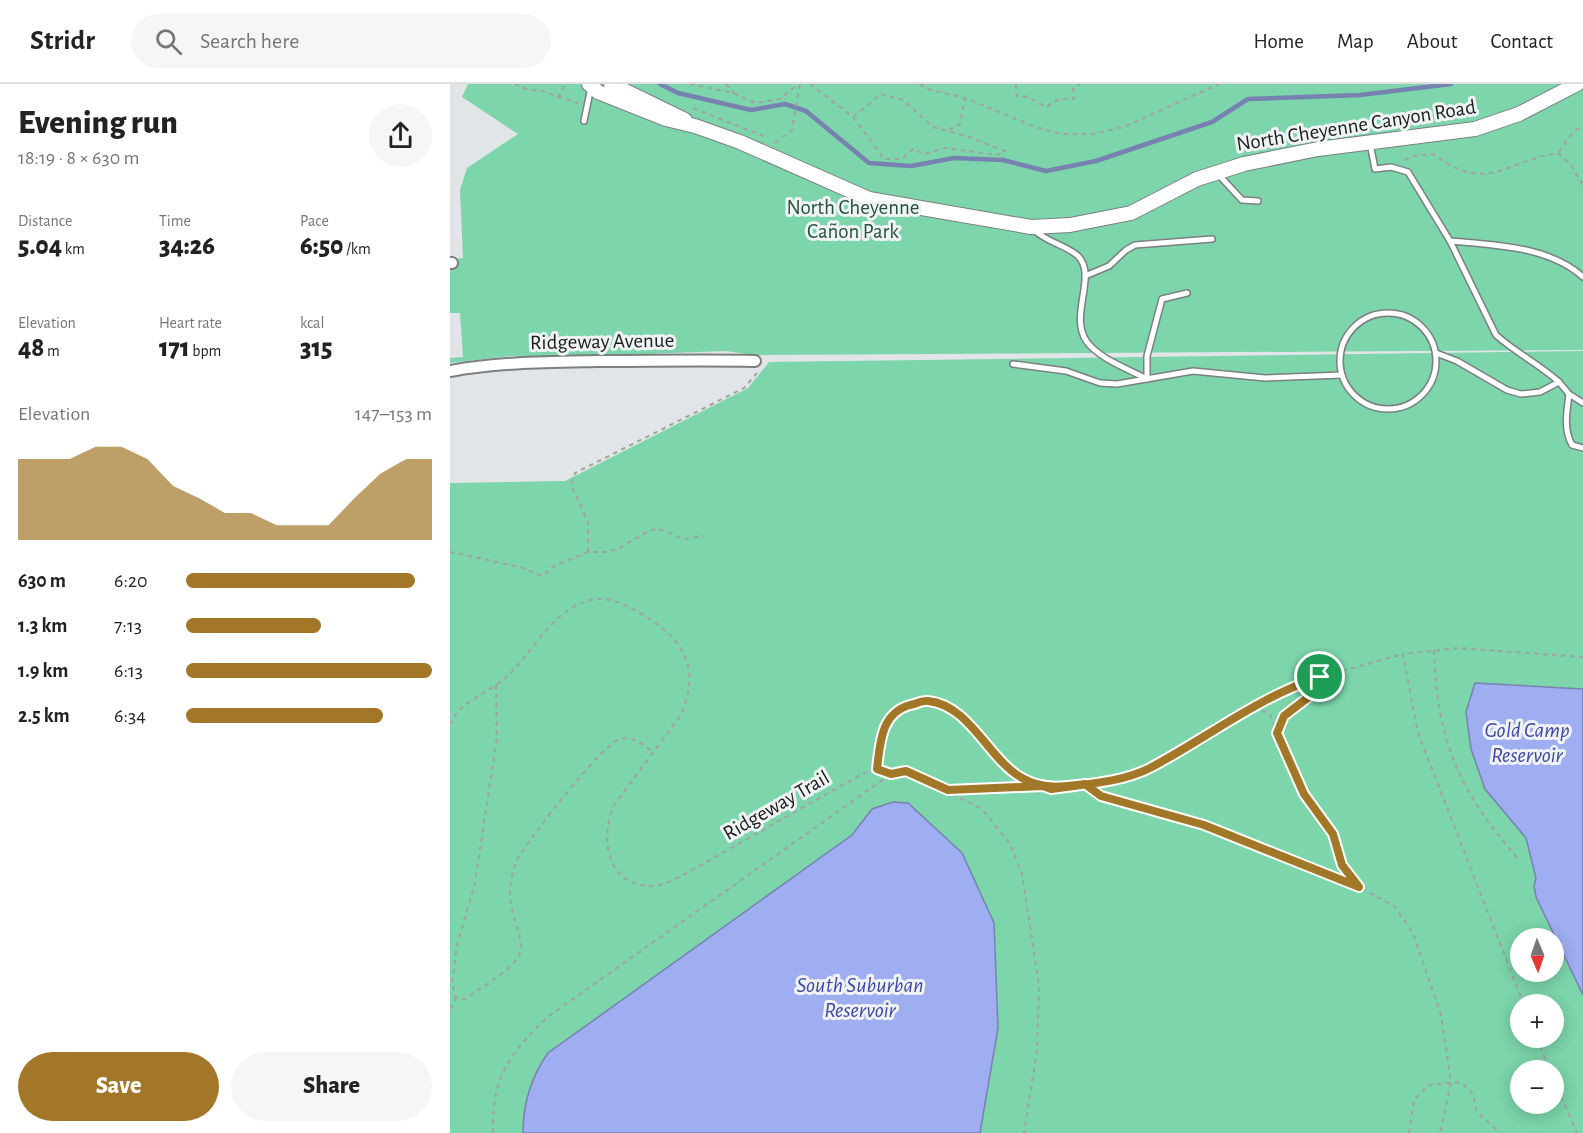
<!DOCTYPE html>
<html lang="en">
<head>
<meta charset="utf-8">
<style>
	:root { --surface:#fff; --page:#f6f6f6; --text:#222; --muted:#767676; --line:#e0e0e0; --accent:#a37728 }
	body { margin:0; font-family:"Alegreya Sans",sans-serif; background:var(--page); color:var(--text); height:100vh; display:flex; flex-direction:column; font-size:22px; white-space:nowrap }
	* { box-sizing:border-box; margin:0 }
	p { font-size:20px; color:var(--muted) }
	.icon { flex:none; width:33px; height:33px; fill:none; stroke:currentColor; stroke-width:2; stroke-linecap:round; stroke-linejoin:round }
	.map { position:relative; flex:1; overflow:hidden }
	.side { display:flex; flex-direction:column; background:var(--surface); width:450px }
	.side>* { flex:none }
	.needle { width:39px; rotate:178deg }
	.fabs { position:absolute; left:1060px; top:844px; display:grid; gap:12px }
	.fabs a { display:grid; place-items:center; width:54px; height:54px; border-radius:50%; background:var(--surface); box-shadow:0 3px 15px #0003; font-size:30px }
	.pin { position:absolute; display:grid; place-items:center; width:51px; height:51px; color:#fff; margin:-26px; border:3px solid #fff; border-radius:50%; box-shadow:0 2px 6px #0007 }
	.round { display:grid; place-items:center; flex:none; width:63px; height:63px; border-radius:32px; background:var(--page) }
	.summary { display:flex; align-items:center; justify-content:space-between; height:102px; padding:0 18px }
	h1 { font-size:33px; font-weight:800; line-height:45px }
	.stats { display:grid; grid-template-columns:repeat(3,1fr); gap:9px; height:102px; padding:6px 18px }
	.stats div { display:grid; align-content:center }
	.stats b { font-size:26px; font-weight:800 }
	.stats small { font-size:16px; font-weight:400 }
	.stats p { font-size:16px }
	.chart { height:168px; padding:12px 18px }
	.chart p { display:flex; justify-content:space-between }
	.chart svg { width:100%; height:108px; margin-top:6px; fill:var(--accent); opacity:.7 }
	.action { display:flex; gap:12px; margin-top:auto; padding:12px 18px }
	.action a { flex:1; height:69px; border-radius:36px; background:var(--accent); color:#fff; font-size:24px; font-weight:800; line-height:69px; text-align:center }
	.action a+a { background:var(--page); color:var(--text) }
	ul { padding:0 18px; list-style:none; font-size:20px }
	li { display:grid; grid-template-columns:96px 72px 1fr; align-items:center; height:45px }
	li i { height:15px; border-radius:8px; background:var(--accent) }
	header { display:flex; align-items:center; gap:36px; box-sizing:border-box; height:84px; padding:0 30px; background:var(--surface); border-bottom:2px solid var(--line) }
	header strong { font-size:28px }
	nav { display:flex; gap:33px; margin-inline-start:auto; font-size:21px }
	.search { width:420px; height:54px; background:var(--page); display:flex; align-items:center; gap:15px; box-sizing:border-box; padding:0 21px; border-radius:33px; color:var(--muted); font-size:22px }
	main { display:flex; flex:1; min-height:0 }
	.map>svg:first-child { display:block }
	.green { fill:#7cd5ab; fill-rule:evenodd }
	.water { fill:#9fadf1; stroke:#7782b1; stroke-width:1.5 }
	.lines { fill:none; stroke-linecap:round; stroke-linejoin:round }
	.stream { stroke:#7782b1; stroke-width:4.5 }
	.service-casing { stroke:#7b7f80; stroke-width:8 }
	.minor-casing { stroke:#7b7f80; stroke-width:14 }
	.tertiary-casing { stroke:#7b7f80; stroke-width:16 }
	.path { stroke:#a0a2a4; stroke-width:2; stroke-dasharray:4.5 4.5; stroke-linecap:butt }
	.service { stroke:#fff; stroke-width:5 }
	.minor { stroke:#fff; stroke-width:10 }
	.tertiary { stroke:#fff; stroke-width:14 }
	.route-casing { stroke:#fff; stroke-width:12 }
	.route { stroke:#a37728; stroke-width:8 }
	.labels { text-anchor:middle; stroke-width:6; stroke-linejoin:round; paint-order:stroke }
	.street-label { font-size:21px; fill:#1b1c1d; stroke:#eff3f4 }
	.park-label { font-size:21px; fill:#24523d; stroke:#eff3f4 }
	.water-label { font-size:22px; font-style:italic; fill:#4047a8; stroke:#eff3f4 }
</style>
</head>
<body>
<header>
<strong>Stridr</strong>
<div class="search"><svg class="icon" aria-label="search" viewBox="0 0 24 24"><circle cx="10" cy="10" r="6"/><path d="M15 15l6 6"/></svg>Search here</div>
<nav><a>Home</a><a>Map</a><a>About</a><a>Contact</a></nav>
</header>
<main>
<section class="side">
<div class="summary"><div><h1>Evening run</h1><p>18:19 · 8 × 630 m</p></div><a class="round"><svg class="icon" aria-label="share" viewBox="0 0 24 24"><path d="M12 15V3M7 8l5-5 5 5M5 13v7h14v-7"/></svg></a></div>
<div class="stats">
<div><p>Distance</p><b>5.04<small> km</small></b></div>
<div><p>Time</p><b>34:26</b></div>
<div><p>Pace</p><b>6:50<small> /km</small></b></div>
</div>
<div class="stats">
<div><p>Elevation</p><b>48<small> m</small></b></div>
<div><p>Heart rate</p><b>171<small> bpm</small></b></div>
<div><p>kcal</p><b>315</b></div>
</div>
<div class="chart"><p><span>Elevation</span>147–153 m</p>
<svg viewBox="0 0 160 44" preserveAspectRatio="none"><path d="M0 44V11L10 11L20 11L30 6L40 6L50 11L60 22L70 27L80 33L90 33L100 38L110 38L120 38L130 27L140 17L150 11L160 11V44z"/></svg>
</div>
<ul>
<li><b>630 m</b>6:20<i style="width:93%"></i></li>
<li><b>1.3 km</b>7:13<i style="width:55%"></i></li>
<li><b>1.9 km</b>6:13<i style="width:100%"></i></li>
<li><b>2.5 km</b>6:34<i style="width:80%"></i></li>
</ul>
<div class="action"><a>Save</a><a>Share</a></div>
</section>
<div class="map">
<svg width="1133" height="1049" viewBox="0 0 1133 1049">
	<rect width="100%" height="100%" fill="#e2e5e7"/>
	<g class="green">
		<path d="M 18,0 L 1133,0 L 1133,266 L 303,271 L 276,267 L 115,273 L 61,272 L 0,279 L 0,274 L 13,273 L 10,229 L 0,229 L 0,175 L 13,174 L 10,106 L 17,84 L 68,50 L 12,13 Z"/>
		<path d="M 1133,267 L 1133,1049 L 0,1049 L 0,399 L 115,397 L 298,304 L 319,278 ZM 1071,855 L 1104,855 L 1104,888 L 1071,888 ZM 1071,921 L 1104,921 L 1104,954 L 1071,954 ZM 1071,987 L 1104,987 L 1104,1020 L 1071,1020 Z"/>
	</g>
	<g class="water">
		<path d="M 1025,599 L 1133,605 L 1133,911 L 1086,813 L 1084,802 L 1086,794 L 1076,754 L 1035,705 L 1021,665 L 1016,628 Z"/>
		<path d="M 443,718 L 458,719 L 512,769 L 544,839 L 548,944 L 530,1049 L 73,1049 C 73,1020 81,993 98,969 L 402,751 L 422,725 Z"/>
	</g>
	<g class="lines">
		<path class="stream" d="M 210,0 L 228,9 L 301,26 L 335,20 L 356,27 L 419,79 L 461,82 L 504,74 L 553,76 L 596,87 L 646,77 L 762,38 L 798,15 L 910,11 L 1001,0"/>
		<defs>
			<g id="service">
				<path d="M 134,37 L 141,3"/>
				<path d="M 920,59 L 925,85 L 941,83 L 958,88 L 1000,157 L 1046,251 C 1066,269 1089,280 1109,298 L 1090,308 L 1071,310 L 1057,306 L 1007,277 L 986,269"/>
				<path d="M 767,89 L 792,116 L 808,117"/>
				<path d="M 584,146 C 598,159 616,161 628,172 C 648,192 618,232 637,258 C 650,275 678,285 697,295 L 697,272 L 712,215 L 737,209"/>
				<path d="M 1000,157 C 1044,161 1099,162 1133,193"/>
				<path d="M 635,192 L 659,182 L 676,166 L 685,161 L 762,155"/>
				<circle cx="938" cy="277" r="48"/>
				<path d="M 563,280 L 616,287 L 650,299 L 667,300 L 743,287 L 815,294 L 892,291"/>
				<path d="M 1109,298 L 1119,310 L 1133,319"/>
				<path d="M 1119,310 C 1117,328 1113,344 1122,361 L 1133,364"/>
			</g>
			<g id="minor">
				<path d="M 0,179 L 2,179"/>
				<path d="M 0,287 C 49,278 98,278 148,277 C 200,277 252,276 305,277"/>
			</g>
			<g id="tertiary">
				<path d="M 139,0 L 148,8 L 216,35 L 245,42 L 290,58 L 419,115 L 581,143 L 620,141 L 681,129 L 747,95 L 794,80 L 868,65 L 1025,45 L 1069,30 L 1127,0"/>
				<path d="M 161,0 L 235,36"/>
			</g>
		</defs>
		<use href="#service" class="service-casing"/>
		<use href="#minor" class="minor-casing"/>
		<use href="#tertiary" class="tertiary-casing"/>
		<g class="path">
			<path d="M 65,0 L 78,6 L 92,7 L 128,19"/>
			<path d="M 240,0 L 284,9 L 305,19 L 330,15 L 348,0"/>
			<path d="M 276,0 L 284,9"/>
			<path d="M 360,0 L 403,33 L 434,75 L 452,75 L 463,65 L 474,70 L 495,64 L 547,71 L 555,67 L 516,52 L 483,43 L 453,16 L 431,10 L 403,33"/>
			<path d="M 470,0 L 477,5 L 515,14 L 588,44 L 612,50 L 644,50 L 676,42 L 769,0"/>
			<path d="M 566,0 L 567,12 L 578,13 L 596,23 L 609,15 L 624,15 L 623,4 L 630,0"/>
			<path d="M 108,14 L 115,0"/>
			<path d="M 243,24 L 313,52"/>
			<path d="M 499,46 L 510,40 L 515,14"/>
			<path d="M 325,59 L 342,46 L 350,0"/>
			<path d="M 1109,68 L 1123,48 L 1133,42"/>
			<path d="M 955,76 L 962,72 L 983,70 C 1039,111 1054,77 1108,69 L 1121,81 L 1133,101"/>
			<path d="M 0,468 L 70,483 L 92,492 L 104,482 L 138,468 L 157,468 L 168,465 L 200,446 L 209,445 L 234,455 L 254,452"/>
			<path d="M 138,468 L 138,439 L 121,400 L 125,389 L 294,304 L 307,289"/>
			<path d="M 984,566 C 987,659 1009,707 1069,776"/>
			<path d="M 46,601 L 47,653 L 25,799 L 7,861 L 2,899 L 6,914 L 15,915 C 29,905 66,884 70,869 C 75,850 55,825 61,798 C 62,791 64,782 67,776 C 77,757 153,659 170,655 C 184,652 193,660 202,668"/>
			<path d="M 804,623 L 820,630 L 837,676 L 854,710 L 883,750 L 892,781 L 909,802"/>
			<path d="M 0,641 C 9,618 36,610 54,595 C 83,570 101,526 140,516 C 158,512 172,519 188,528 C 232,553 252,580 231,631 L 164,721 C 149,756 157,804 205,802 C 215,801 226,794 235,790 L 412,690 L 427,685 L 432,644 L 451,623 L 477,616 L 504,626 L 544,673 L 573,695 L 601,705 L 662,696 L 698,684 L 782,634 L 864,595 L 953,570"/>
			<path d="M 827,649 L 834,632 L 860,612 L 870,593"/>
			<path d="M 427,685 L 441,690"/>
			<path d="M 635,700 L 651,712 L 755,741 L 819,765 L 909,803 L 944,822 L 963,849 L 991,931 L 1001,998 L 990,1049"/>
			<path d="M 498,706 L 591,702"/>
			<path d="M 1074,921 L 968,649 L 953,570 L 1007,564 L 1133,573"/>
			<path d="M 0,925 L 6,914"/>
			<path d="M 1087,954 L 1100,987"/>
			<path d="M 1104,996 L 1127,1049"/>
			<path d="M 43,1049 C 41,994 60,968 99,932 L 441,690 L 456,687 L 532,725 L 560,760 L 572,790 L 589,901 L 587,967 L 574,1049"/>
			<path d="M 959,1049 L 964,1016 L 978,1001 L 1011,998 L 1023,1010 L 1027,1028 L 1050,1049"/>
		</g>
		<use href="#service" class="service"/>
		<use href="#minor" class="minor"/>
		<use href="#tertiary" class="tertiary"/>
	</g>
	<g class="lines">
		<defs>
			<path id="route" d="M 870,593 C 808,613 757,654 700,684 C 670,699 634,700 601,705 L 593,702 L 498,706 L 456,687 L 441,690 L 427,685 C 430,659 431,629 460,621 C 466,620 473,616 478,617 C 520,621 538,675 572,694 C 593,706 613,703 635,700 L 651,712 L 754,741 L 909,803 L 892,781 L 883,750 L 854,710 L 827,649 L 834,632 L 860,612 L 870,593"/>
		</defs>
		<use href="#route" class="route-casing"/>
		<use href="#route" class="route"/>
	</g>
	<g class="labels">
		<g class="street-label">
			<text transform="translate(906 41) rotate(-9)" y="7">North Cheyenne Canyon Road</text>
			<text transform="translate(152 257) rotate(-1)" y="7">Ridgeway Avenue</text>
			<text transform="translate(326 721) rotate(-30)" y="7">Ridgeway Trail</text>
		</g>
		<g class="park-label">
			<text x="403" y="130">North Cheyenne<tspan x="403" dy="24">Cañon Park</tspan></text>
		</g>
		<g class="water-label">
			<text x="1077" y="653">Gold Camp<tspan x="1077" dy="25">Reservoir</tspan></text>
			<text x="410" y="908">South Suburban<tspan x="410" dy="25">Reservoir</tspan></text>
		</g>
	</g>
</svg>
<div class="fabs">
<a><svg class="needle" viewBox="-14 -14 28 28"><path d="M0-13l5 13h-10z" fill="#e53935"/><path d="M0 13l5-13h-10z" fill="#767676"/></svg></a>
<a>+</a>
<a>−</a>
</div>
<div class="pin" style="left:870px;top:593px;background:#1e9e55"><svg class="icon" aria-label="arrive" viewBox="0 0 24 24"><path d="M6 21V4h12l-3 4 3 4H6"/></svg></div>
</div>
</main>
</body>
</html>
